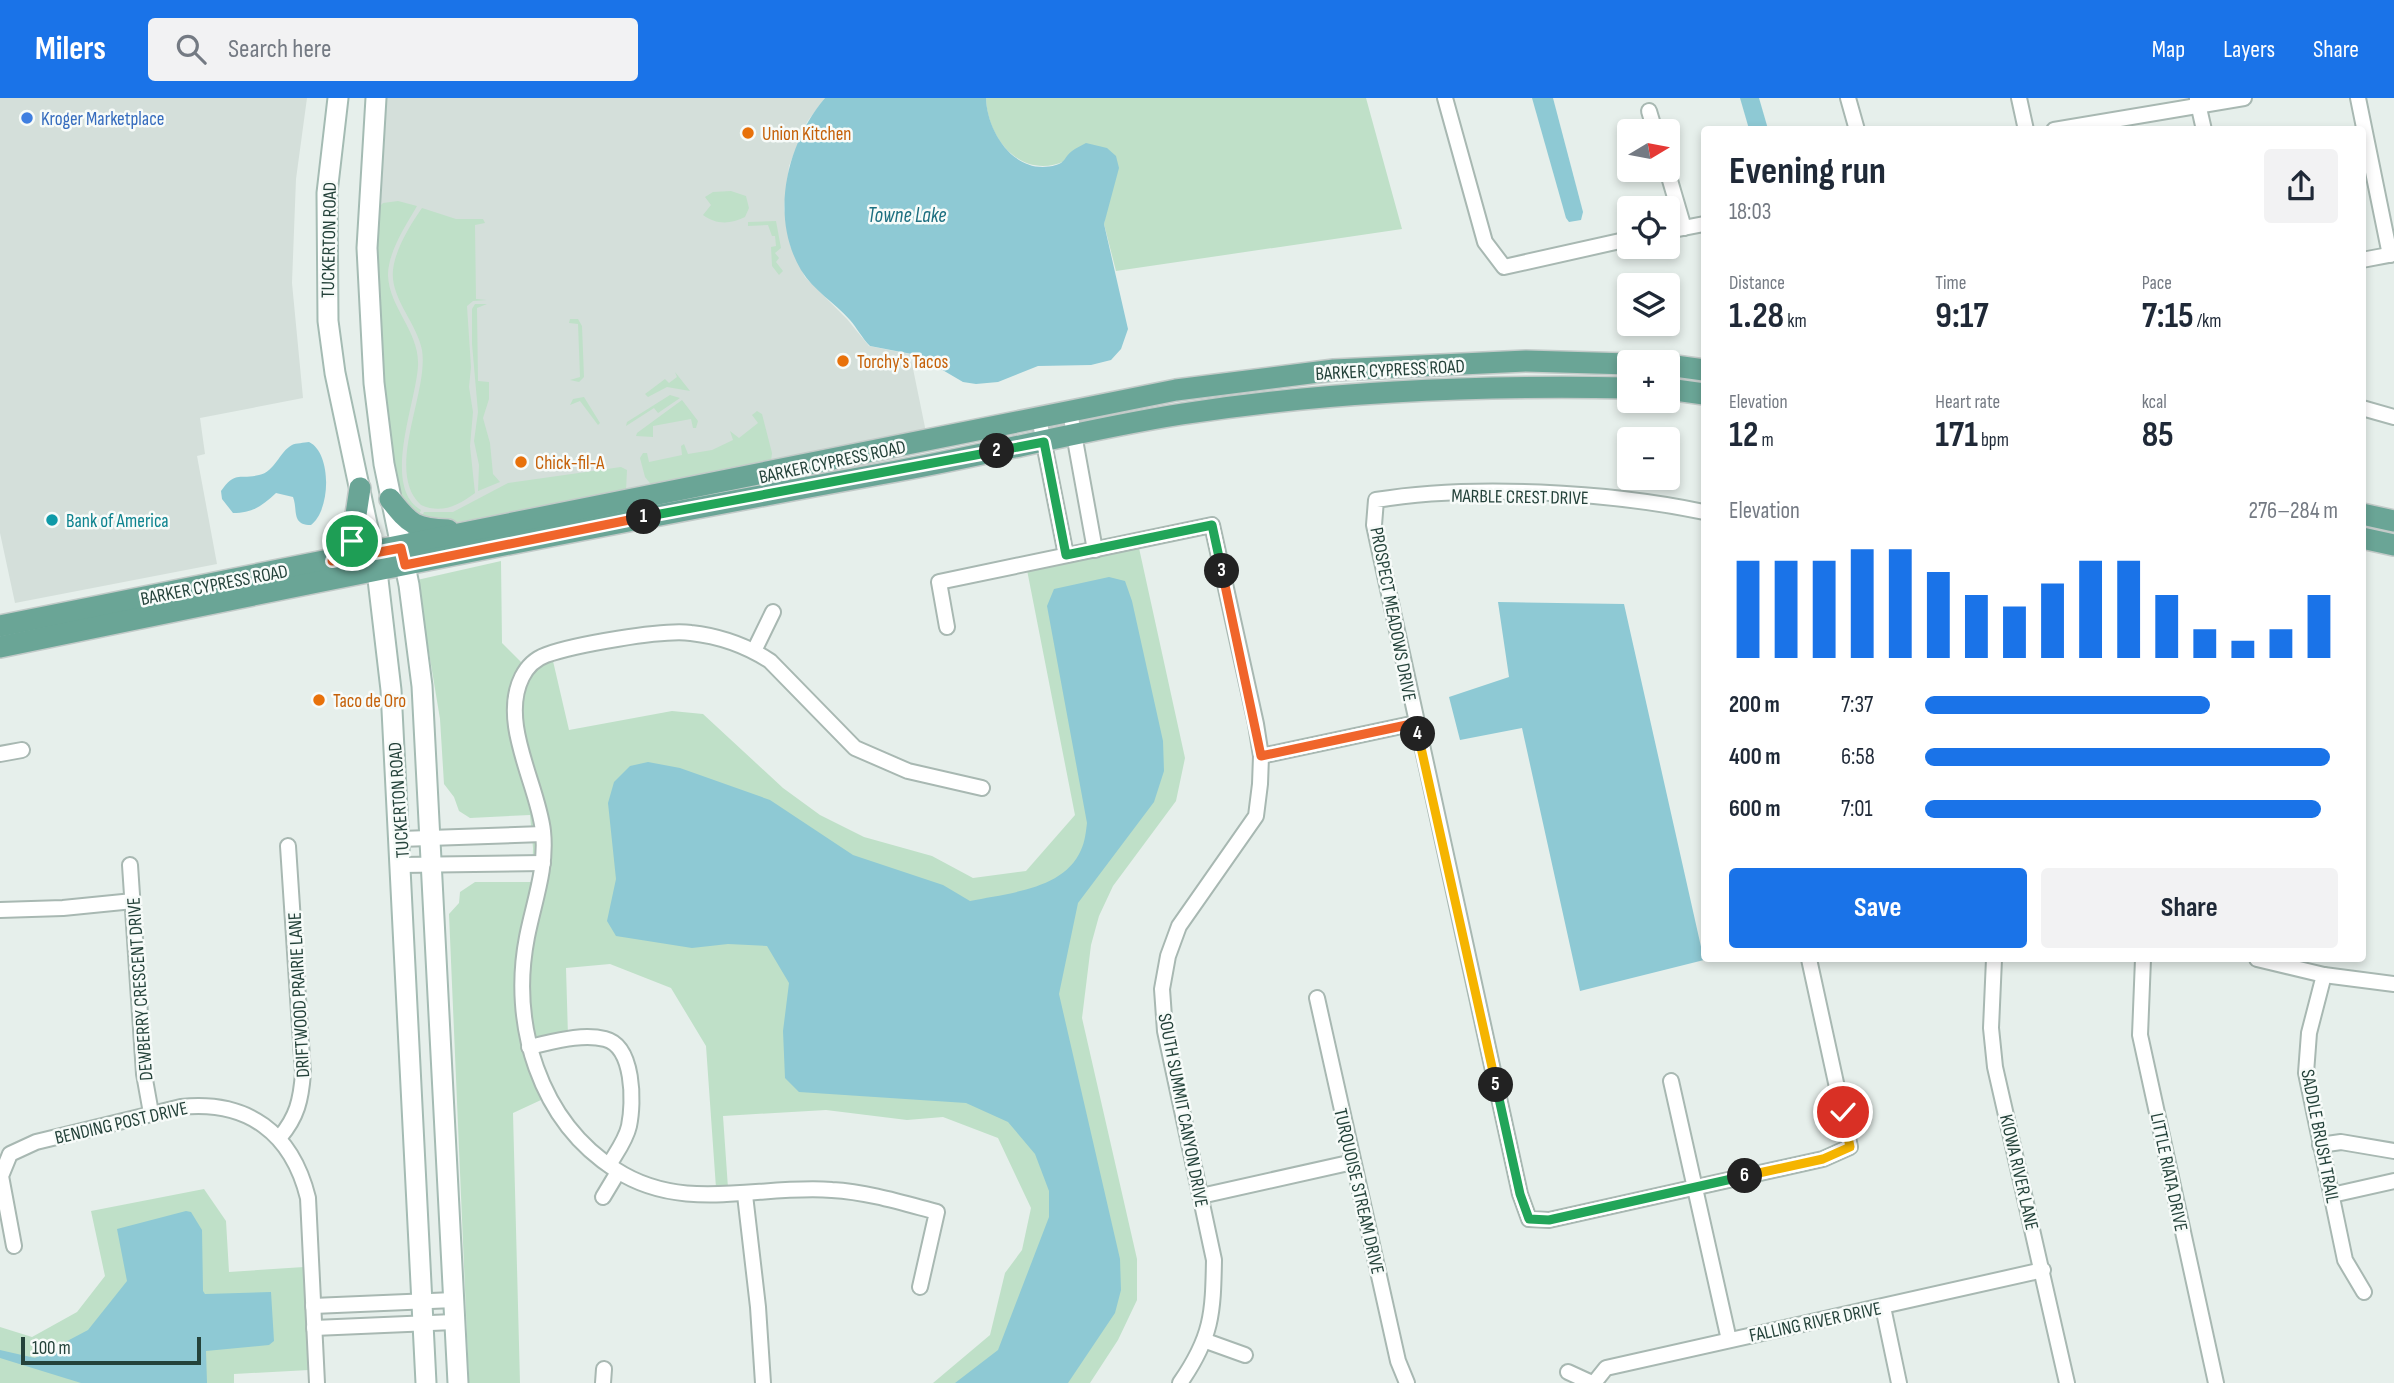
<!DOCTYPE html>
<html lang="en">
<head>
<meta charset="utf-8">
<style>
	:root { --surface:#fff; --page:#f2f2f3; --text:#1f2937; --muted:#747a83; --accent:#1a73e8 }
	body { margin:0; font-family:"Sofia Sans Condensed",sans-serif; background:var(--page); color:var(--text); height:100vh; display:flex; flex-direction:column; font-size:26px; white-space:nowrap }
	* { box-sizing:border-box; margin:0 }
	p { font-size:23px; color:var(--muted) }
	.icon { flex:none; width:38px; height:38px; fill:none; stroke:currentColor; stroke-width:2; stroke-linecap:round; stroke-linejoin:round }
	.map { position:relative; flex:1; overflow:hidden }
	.details { position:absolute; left:1701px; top:28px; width:665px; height:836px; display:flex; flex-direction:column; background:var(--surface); border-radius:7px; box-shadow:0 4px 10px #0003 }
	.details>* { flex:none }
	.needle { width:46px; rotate:80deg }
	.buttons { position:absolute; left:1617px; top:21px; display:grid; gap:14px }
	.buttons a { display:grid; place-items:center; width:63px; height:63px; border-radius:7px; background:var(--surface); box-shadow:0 4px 10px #0003; font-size:35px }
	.scale { position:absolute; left:21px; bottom:18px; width:180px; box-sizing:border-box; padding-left:7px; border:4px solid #24423a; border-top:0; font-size:19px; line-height:24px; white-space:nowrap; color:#24423a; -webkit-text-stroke:5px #f7fbf9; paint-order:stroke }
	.pin { position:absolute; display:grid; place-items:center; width:60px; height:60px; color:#fff; margin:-30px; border:4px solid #fff; border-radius:50%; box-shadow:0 2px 7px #0007 }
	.km { position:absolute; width:35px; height:35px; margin:-18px; border-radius:50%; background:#222; color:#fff; font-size:19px; line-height:35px; text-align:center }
	.round { display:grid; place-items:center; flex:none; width:74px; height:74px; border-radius:7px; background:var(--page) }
	.head { display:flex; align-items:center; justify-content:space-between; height:119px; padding:0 28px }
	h1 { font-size:38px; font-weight:700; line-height:52px }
	.metrics { display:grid; grid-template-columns:repeat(3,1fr); gap:10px; height:119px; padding:7px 28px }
	.metrics div { display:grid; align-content:center }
	.metrics b { font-size:35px; font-weight:700 }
	.metrics small { font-size:19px; font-weight:400 }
	.metrics p { font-size:19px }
	.chart { height:196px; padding:14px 28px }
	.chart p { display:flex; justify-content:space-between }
	.chart svg { width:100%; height:126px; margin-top:7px; stroke:var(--accent); stroke-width:6 }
	.cta { display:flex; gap:14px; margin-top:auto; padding:14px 28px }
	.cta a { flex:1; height:80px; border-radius:7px; background:var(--accent); color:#fff; font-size:28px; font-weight:700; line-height:80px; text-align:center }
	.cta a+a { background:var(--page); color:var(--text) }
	ul { padding:0 28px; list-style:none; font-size:23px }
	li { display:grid; grid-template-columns:112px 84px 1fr; align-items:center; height:52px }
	li i { height:18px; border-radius:9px; background:var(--accent) }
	header { display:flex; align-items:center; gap:42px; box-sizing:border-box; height:98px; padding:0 35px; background:var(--accent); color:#fff }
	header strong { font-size:33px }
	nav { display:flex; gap:38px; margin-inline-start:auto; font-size:24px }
	.search { width:490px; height:63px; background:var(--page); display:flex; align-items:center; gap:18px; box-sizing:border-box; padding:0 24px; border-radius:7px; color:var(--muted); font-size:26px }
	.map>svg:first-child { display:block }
	.built { fill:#d4dfda }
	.green { fill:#bfe0c8 }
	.water { fill:#8ec9d4 }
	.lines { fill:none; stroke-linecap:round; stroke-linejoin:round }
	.street-casing { stroke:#a8b8b2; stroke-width:18 }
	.secondary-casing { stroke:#a4bbb3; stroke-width:23 }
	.primary-casing { stroke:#c2cac8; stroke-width:24 }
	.street { stroke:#fff; stroke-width:14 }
	.secondary { stroke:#fff; stroke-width:19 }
	.primary { stroke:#6aa596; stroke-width:21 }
	.split-1-casing { stroke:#fff; stroke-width:14 }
	.split-2-casing { stroke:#fff; stroke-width:14 }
	.split-3-casing { stroke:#fff; stroke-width:14 }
	.split-4-casing { stroke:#fff; stroke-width:14 }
	.split-5-casing { stroke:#fff; stroke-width:14 }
	.split-6-casing { stroke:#fff; stroke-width:14 }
	.split-7-casing { stroke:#fff; stroke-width:14 }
	.split-1 { stroke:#f0652b; stroke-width:9 }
	.split-2 { stroke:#22a559; stroke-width:9 }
	.split-3 { stroke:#22a559; stroke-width:9 }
	.split-4 { stroke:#f0652b; stroke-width:9 }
	.split-5 { stroke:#f5b400; stroke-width:9 }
	.split-6 { stroke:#22a559; stroke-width:9 }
	.split-7 { stroke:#f5b400; stroke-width:9 }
	.shop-dot { fill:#3f7fe0; stroke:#f7fbf9; stroke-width:2.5 }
	.food-dot { fill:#e8710a; stroke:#f7fbf9; stroke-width:2.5 }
	.culture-dot { fill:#0f9aa8; stroke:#f7fbf9; stroke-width:2.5 }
	.labels { text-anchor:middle; stroke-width:5; stroke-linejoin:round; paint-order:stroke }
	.shop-label { font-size:19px; fill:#366cbe; stroke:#f7fbf9; text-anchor:start }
	.food-label { font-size:19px; fill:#c56008; stroke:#f7fbf9; text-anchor:start }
	.street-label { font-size:19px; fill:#24423a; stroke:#f7fbf9 }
	.culture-label { font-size:19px; fill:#0d838f; stroke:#f7fbf9; text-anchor:start }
	.water-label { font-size:21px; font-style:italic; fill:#1c6f80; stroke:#f7fbf9 }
</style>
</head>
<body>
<header>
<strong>Milers</strong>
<div class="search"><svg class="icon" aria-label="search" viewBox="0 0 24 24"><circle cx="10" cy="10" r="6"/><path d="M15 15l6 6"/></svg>Search here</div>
<nav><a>Map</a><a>Layers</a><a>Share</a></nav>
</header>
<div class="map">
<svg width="2394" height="1285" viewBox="0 0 2394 1285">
	<rect width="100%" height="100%" fill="#e6efeb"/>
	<g class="built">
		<path d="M 0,0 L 307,0 L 296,81 L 292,185 L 303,300 L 200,320 L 205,356 L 197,358 L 217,466 L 15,505 L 0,435 Z"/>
		<path d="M 384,0 L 825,0 L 807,24 L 789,68 L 784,110 L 790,147 L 805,179 L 847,221 L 869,248 L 910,256 L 927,339 L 660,392 L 444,428 L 403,410 L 373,125 Z"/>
	</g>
	<g class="green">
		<path d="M 986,0 L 1366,0 L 1402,131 L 1116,173 L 1104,126 L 1107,108 L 1065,63 C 1021,83 987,40 986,0 Z"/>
		<path d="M 713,94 L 731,93 L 746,98 L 749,110 L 745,119 C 731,126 716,127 703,117 L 711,107 L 705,99 Z"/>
		<path d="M 398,103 L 417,108 C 406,127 388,154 388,177 C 389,210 420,234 418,268 C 416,305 381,389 421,412 L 417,422 C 376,390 376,166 378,110 L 383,105 Z"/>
		<path d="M 422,110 L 456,121 L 483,121 L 485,125 L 475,127 L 476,201 L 487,202 L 473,203 L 467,208 L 471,269 L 469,289 L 473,314 L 470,348 L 475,395 C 458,408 441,416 421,407 C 384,373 429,295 422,252 C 417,225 390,200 393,172 C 395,152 410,127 422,110 Z"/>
		<path d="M 776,123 L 781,150 L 775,155 L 779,160 L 776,164 L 783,173 L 779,177 L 772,168 L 771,149 L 776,148 L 775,138 L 772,138 L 768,127 L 748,128 L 748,124 Z"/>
		<path d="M 475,206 L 487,206 L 477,210 L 478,283 L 489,284 L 489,301 L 483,320 L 490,345 L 493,376 L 500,384 L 478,393 L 479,367 L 474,343 L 478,314 L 472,246 L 472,211 Z"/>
		<path d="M 570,221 L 578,221 L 582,228 L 584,279 L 579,284 L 570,282 L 580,279 L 578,226 L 569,225 Z"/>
		<path d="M 675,274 L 690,293 L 667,289 L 648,299 L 645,296 L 665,281 L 669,285 L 677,279 Z"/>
		<path d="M 670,297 L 680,300 L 658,315 L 654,310 L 626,328 L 627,324 Z"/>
		<path d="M 584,299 L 600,325 L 598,327 L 580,303 L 570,307 L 573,301 Z"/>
		<path d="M 682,302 L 698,323 L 696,330 L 693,330 L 691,321 L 653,328 L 653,339 L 636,338 L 637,335 Z"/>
		<path d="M 757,313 L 762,316 L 772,355 L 771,363 L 653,389 L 645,379 L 640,360 L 643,355 L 647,355 L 649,364 L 682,357 L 681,348 L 684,346 L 688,356 L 712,352 L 733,342 L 730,333 L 739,340 L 758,325 L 752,317 Z"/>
		<path d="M 621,369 L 627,372 L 626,393 L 442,427 L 419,424 L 424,414 L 453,414 L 508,385 Z"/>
		<path d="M 1139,450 L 1185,660 L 1176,703 L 1113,788 L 1099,818 L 1091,847 L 1082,920 L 1137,1161 L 1137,1202 L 1118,1242 L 1090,1285 L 933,1285 L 990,1237 L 1005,1175 L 1022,1152 L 1031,1110 L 998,1040 L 943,1019 L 907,1022 L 826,1012 L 723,1018 L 728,1090 L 716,1090 L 706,948 L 671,890 L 610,866 L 566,870 L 568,938 L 520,942 L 541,1002 L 513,1015 L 520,1285 L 469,1285 L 449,816 L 459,805 L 460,794 L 475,784 L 532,784 L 533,750 L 530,717 L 470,720 L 459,713 L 454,699 L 444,686 L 440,621 L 417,482 L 501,463 L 502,545 L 532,575 L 539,568 L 553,563 L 569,632 L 672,613 L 703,616 L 783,690 L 820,717 L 864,739 L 932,758 L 973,780 L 1026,773 L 1075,717 L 1027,472 Z"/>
		<path d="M 204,1091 L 226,1123 L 229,1174 L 304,1169 L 309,1272 L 234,1276 L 234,1285 L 0,1285 L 0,1229 L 32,1239 L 77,1214 L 105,1178 L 91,1113 Z"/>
	</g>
	<g class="water">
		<path d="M 825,0 L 986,0 C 987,34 1015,79 1056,67 C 1065,65 1065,58 1072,53 C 1076,50 1082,47 1086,45 L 1107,50 L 1116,58 L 1119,70 L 1104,126 L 1128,231 L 1121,251 L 1111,262 L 1091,267 L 1038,268 L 998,284 L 976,286 L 963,284 L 917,257 L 870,248 C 862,240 857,230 850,222 C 834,204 814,193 801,172 C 769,118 787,45 825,0 Z"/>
		<path d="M 1532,0 L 1553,0 L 1583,114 L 1581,122 L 1569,124 L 1566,120 Z"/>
		<path d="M 1740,0 L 1759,0 L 1768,31 L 1749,31 Z"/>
		<path d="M 309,344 C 332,355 331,412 311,427 C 291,427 298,412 293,399 L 276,395 C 262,408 253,415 233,415 L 222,401 L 221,393 C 236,372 238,382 259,377 C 275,374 279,354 292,347 C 296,345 304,345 309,344 Z"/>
		<path d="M 1109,479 L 1125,483 L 1132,503 L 1163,643 L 1164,673 L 1154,704 L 1078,805 L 1059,896 L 1120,1161 L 1121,1192 L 1115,1215 L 1068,1285 L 955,1285 L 998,1252 L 1049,1119 L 1049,1093 L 1035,1056 L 1008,1024 L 966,1005 L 799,994 L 785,980 L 783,933 L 789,885 L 767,848 L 728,846 L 692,850 L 616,838 L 607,823 L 616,781 L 608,705 L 614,684 L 630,668 L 648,664 L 680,670 L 770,702 L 853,757 L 943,787 L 970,803 C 1007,795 1064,792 1081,752 C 1085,744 1086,733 1087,725 L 1047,508 L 1054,491 Z"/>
		<path d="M 1498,504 L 1624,506 L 1704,862 L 1580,893 L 1522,630 L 1460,642 L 1449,599 L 1509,579 Z"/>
		<path d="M 186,1113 L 191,1114 L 202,1132 L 203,1193 L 205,1196 L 271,1194 L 274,1243 L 269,1247 L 206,1253 L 207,1285 L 81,1285 L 0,1260 L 0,1252 L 35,1260 L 88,1232 L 127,1183 L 117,1131 Z"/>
	</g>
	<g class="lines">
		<defs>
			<g id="street">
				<path d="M 1445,0 L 1485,144 L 1504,169 L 1629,141"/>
				<path d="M 1848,0 L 1857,32"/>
				<path d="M 2019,0 L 2026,32"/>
				<path d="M 2358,0 L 2390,157"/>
				<path d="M 2197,1 L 2204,32"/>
				<path d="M 1649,13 L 1655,33"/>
				<path d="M 2054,32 L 2244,0"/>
				<path d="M 1667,72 L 1684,130"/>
				<path d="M 1668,133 L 1704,126"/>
				<path d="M 2362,162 L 2394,156"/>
				<path d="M 2362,310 L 2394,319"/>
				<path d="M 1070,314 L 1095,452"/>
				<path d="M 1039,320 L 1066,457"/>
				<path d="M 1704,414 C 1609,394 1472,386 1376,402 L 1374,427 L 1520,1096 L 1529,1121 L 1549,1122 L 1823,1061 L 1850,1049 L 1809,861"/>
				<path d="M 947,529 L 939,484 L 1212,427 L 1256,626 L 1261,658 L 1260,686 L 1256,718 L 1179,828 L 1168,858 L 1162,891 L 1165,933 L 1214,1162 C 1213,1216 1212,1239 1180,1285"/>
				<path d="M 754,553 L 773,514"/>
				<path d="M 0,656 L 22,652"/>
				<path d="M 1261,658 L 1416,625"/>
				<path d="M 400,741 L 543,736"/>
				<path d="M 130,767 L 144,976 L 151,1015"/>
				<path d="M 402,767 L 543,765"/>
				<path d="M 0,812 L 63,810 L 133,803"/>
				<path d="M 1994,861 L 1991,930 L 1995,969 L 2067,1285"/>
				<path d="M 2143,861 L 2140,937 L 2216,1285"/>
				<path d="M 2257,861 L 2324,877 L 2394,886"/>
				<path d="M 2324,877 L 2309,935 L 2306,975 L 2345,1162 L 2364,1194"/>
				<path d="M 1317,900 L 1398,1263 L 1407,1285"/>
				<path d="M 529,949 C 553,944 581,935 605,941 C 634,948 634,1004 629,1028 C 626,1042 616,1055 609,1067"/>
				<path d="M 1671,983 L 1729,1242"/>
				<path d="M 280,1039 C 297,1019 301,1002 303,975 L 288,748"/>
				<path d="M 2320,1047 L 2341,1044 L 2394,1053"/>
				<path d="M 745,1097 L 758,1209 L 763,1285"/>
				<path d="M 2332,1097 L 2394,1083"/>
				<path d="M 1201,1098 L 1353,1064"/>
				<path d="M 603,1099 L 618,1074"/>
				<path d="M 14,1148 L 1,1078 L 10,1056 L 36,1044 L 181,1009 C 248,1002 292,1035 308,1100 L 317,1285"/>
				<path d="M 920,1189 L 937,1114 C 903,1105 868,1094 832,1092 C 759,1086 684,1116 616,1072 C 539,1023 510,926 527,839 C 534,803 547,771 543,733 C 538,687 499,625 522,579 C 527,569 535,561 546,557 C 573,547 663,531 691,535 C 718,538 747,548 770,563 L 855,650 L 908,673 L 982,690"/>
				<path d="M 313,1208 L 454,1202"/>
				<path d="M 1883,1209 L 1899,1285"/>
				<path d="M 314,1230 L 454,1224"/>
				<path d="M 1206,1243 L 1245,1257"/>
				<path d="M 1568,1274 L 1592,1285"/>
				<path d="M 603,1285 L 604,1271"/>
				<path d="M 1594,1285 L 1606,1270 L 2043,1172"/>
			</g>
			<g id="secondary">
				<path d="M 338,0 L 327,95 L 328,223 L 335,275 L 377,473 L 391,592 L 426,1285"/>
				<path d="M 376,0 L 367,150 L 374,285 L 384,366 L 409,487 L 422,588 L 458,1285"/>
			</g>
			<g id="primary">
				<path d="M 1668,267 L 1704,272"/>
				<path d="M 1668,291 L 1704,296"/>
				<path d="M 390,401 C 410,427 416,431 448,432"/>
				<path d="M 2362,416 L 2394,423"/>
				<path d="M 2362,440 L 2394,447"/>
				<path d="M 333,463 L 352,443 L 360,390"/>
				<path d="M 0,528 L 1176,292 L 1334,272 L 1526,263 L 1629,266"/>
				<path d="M 0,549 C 298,487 597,427 897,373 C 992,356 1086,331 1182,316 C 1330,293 1480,287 1629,290"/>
			</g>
		</defs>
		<use href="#street" class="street-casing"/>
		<use href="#secondary" class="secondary-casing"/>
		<use href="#primary" class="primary-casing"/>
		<use href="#street" class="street"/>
		<use href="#secondary" class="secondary"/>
		<use href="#primary" class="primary"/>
	</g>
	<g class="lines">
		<defs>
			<path id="split-1" d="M 352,443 L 332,463 L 401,450 L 405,467 L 644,419"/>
			<path id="split-2" d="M 644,419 L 997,353"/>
			<path id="split-3" d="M 997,353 L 1044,344 L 1066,457 L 1212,427 L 1222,473"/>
			<path id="split-4" d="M 1222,473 L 1261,658 L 1416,625 L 1418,636"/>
			<path id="split-5" d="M 1418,636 L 1496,987"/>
			<path id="split-6" d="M 1496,987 L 1520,1096 L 1529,1121 L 1549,1122 L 1745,1078"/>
			<path id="split-7" d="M 1745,1078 L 1823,1061 L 1850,1049 L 1843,1014"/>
		</defs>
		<use href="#split-1" class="split-1-casing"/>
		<use href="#split-2" class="split-2-casing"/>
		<use href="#split-3" class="split-3-casing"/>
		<use href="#split-4" class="split-4-casing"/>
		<use href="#split-5" class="split-5-casing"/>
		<use href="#split-6" class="split-6-casing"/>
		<use href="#split-7" class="split-7-casing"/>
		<use href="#split-1" class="split-1"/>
		<use href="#split-2" class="split-2"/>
		<use href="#split-3" class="split-3"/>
		<use href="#split-4" class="split-4"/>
		<use href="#split-5" class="split-5"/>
		<use href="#split-6" class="split-6"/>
		<use href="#split-7" class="split-7"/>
	</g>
	<circle class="shop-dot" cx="27" cy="20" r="7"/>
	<g class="food-dot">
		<circle cx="748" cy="35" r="7"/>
		<circle cx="843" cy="263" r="7"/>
		<circle cx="521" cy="364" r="7"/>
		<circle cx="319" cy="602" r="7"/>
	</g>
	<circle class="culture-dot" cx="52" cy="422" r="7"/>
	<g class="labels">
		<g class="shop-label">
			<text x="41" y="27">Kroger Marketplace</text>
		</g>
		<g class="food-label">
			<text x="762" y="42">Union Kitchen</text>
			<text x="857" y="270">Torchy's Tacos</text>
			<text x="535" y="371">Chick-fil-A</text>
			<text x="333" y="609">Taco de Oro</text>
		</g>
		<g class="street-label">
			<text transform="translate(328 142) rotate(-89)" y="7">TUCKERTON ROAD</text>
			<text transform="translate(1390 271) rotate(-3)" y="7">BARKER CYPRESS ROAD</text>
			<text transform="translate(832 363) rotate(-12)" y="7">BARKER CYPRESS ROAD</text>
			<text transform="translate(1520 398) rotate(1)" y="7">MARBLE CREST DRIVE</text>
			<text transform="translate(214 486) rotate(-11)" y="7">BARKER CYPRESS ROAD</text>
			<text transform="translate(1394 516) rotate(79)" y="7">PROSPECT MEADOWS DRIVE</text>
			<text transform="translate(398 702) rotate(-94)" y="7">TUCKERTON ROAD</text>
			<text transform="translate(139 891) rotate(-94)" y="7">DEWBERRY CRESCENT DRIVE</text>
			<text transform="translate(298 897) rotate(-93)" y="7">DRIFTWOOD PRAIRIE LANE</text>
			<text transform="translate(1184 1012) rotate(79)" y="7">SOUTH SUMMIT CANYON DRIVE</text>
			<text transform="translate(121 1024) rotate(-13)" y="7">BENDING POST DRIVE</text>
			<text transform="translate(2321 1038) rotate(79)" y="7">SADDLE BRUSH TRAIL</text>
			<text transform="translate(2020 1074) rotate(77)" y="7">KIOWA RIVER LANE</text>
			<text transform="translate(2170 1074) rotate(78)" y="7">LITTLE RIATA DRIVE</text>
			<text transform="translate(1360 1093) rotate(77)" y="7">TURQUOISE STREAM DRIVE</text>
			<text transform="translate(1815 1223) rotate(-12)" y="7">FALLING RIVER DRIVE</text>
		</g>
		<g class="culture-label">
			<text x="66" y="429">Bank of America</text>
		</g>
		<g class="water-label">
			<text x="907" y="124">Towne Lake</text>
		</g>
	</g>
</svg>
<div class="buttons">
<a><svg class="needle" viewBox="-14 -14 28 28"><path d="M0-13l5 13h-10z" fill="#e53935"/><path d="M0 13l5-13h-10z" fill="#747a83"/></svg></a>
<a><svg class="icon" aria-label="locate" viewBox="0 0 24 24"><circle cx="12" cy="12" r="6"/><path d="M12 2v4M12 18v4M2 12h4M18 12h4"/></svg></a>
<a><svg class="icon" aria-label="layers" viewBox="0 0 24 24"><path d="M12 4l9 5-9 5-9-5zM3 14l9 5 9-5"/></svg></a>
<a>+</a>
<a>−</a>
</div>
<div class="scale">100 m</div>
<div class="pin" style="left:352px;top:443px;background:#1e9e55"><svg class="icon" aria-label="arrive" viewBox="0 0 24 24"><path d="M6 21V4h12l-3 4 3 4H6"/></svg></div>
<div class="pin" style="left:1843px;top:1014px;background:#d93025"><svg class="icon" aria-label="check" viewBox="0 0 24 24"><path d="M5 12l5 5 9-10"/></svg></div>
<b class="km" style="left:644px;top:419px">1</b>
<b class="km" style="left:997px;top:353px">2</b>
<b class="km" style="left:1222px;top:473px">3</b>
<b class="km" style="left:1418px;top:636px">4</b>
<b class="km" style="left:1496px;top:987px">5</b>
<b class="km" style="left:1745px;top:1078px">6</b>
<section class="details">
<div class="head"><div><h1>Evening run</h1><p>18:03</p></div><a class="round"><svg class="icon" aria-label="share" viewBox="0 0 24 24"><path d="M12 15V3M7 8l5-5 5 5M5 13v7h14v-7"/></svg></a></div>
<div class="metrics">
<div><p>Distance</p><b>1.28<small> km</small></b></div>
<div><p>Time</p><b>9:17</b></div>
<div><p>Pace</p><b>7:15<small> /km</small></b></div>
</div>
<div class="metrics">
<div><p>Elevation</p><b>12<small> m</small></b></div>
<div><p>Heart rate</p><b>171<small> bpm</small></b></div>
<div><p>kcal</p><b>85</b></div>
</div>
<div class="chart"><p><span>Elevation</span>276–284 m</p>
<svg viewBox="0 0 160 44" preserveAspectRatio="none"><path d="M5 44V10M15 44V10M25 44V10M35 44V6M45 44V6M55 44V14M65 44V22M75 44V26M85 44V18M95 44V10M105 44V10M115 44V22M125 44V34M135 44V38M145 44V34M155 44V22"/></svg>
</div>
<ul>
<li><b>200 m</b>7:37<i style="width:69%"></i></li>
<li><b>400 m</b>6:58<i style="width:98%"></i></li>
<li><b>600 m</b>7:01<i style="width:96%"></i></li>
</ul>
<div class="cta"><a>Save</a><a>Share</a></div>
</section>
</div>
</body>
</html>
